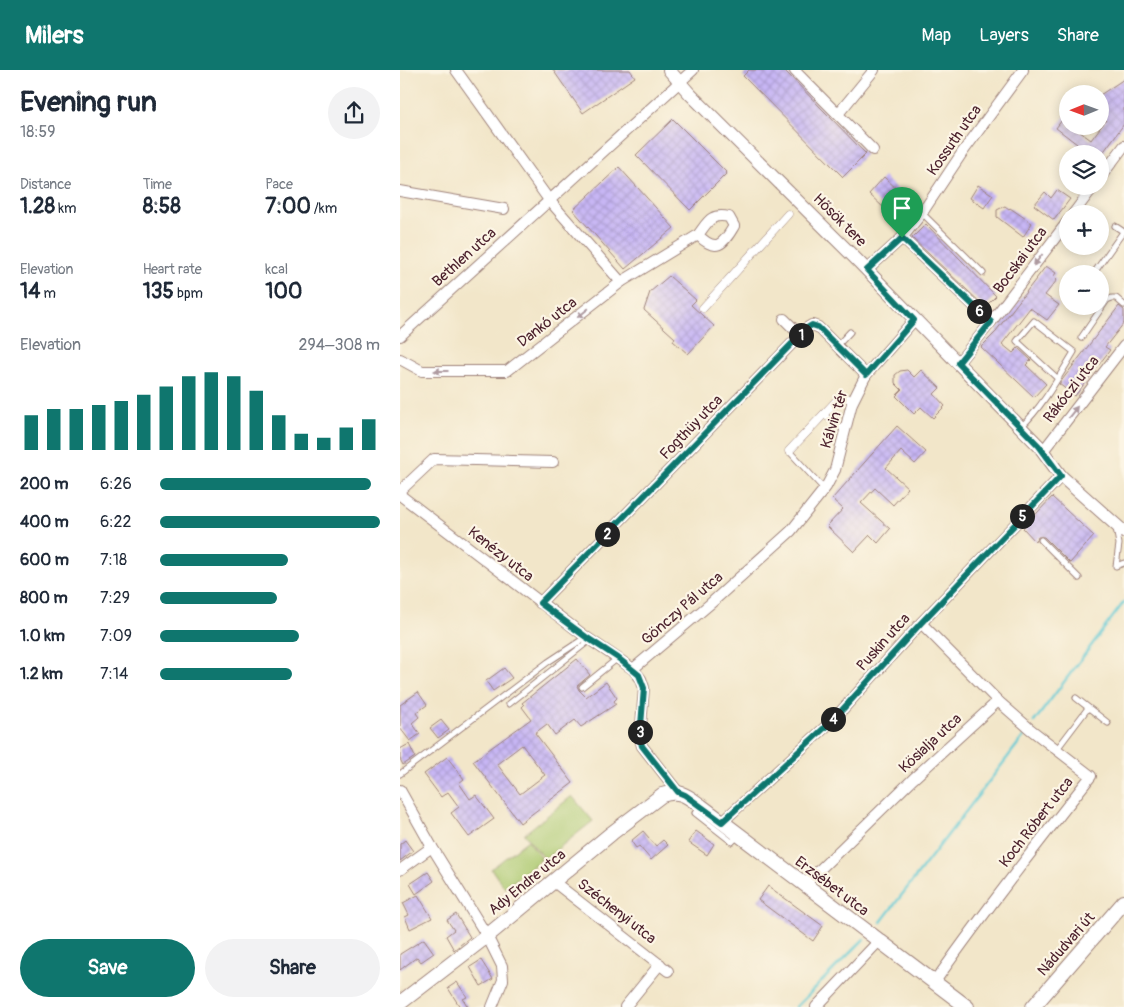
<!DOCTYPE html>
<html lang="en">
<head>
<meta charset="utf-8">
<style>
	:root { --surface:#fff; --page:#f2f2f3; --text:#1f2937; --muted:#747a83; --accent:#0f766e }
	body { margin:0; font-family:Pangolin,sans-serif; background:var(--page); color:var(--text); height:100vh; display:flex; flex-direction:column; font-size:19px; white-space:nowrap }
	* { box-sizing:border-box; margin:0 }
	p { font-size:16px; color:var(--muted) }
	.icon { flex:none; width:28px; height:28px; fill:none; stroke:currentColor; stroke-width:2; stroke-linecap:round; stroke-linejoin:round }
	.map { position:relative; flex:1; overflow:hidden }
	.panel { display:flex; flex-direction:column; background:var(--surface); width:400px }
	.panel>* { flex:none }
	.needle { width:32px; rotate:269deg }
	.tools { position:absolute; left:659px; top:15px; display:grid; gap:10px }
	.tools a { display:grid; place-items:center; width:50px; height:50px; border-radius:50%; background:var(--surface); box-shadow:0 2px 12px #0003; font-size:25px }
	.pin { position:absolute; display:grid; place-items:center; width:42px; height:42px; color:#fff; margin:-51px -21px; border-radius:50% 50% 50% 0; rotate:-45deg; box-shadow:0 0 5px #0007 }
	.pin .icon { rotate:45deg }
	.km { position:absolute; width:25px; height:25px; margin:-12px; border-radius:50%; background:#222; color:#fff; font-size:14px; line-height:25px; text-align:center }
	.round { display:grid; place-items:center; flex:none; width:52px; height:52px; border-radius:26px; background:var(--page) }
	.headline { display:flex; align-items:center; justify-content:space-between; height:85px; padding:0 20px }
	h1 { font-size:28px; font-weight:800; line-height:38px }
	.figures { display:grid; grid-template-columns:repeat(3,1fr); gap:8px; height:85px; padding:5px 20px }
	.figures div { display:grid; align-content:center }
	.figures b { font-size:21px; font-weight:800 }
	.figures small { font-size:14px; font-weight:400 }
	.figures p { font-size:14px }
	.chart { height:140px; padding:10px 20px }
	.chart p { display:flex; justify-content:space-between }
	.chart svg { width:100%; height:90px; margin-top:5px; stroke:var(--accent); stroke-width:6 }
	.action { display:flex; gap:10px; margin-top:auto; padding:10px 20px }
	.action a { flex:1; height:58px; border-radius:30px; background:var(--accent); color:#fff; font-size:20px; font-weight:800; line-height:58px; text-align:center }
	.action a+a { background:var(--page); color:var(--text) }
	ul { padding:0 20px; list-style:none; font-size:16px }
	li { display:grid; grid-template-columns:80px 60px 1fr; align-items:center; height:38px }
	li i { height:12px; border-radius:6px; background:var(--accent) }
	header { display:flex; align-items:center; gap:30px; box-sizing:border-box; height:70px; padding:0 25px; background:var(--accent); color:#fff }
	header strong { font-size:24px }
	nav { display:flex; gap:28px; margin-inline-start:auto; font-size:18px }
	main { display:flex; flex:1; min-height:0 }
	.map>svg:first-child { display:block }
	.garden { fill:#acc970; stroke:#7b744e }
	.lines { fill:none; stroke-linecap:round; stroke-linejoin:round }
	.stream { stroke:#5dc9d4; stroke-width:2.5 }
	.building { fill:url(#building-cross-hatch); fill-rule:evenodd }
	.service-casing { stroke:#9e827a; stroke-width:7 }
	.pedestrian-casing { stroke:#9e827a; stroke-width:9 }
	.minor-casing { stroke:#9e827a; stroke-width:12 }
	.tertiary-casing { stroke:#9e827a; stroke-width:14 }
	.secondary-casing { stroke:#9e827a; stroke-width:16 }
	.service { stroke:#fff; stroke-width:5 }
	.pedestrian { stroke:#fff; stroke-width:8 }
	.minor { stroke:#fff; stroke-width:10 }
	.tertiary { stroke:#fff; stroke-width:12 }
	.secondary { stroke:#fff; stroke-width:14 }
	.oneway { fill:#ae9aa0 }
	.route-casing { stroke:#fff; stroke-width:10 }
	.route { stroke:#0f766e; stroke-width:6 }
	.labels { text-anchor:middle; stroke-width:4.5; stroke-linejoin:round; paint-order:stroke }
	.street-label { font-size:15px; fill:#4a1f2b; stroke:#fcf5e5 }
</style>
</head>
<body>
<header>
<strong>Milers</strong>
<nav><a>Map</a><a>Layers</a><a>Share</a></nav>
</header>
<main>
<section class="panel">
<div class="headline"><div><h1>Evening run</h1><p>18:59</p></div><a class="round"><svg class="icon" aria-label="share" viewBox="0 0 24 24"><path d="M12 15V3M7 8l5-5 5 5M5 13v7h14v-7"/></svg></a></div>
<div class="figures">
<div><p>Distance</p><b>1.28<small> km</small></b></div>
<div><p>Time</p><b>8:58</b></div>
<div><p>Pace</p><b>7:00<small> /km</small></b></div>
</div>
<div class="figures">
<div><p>Elevation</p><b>14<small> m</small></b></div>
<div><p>Heart rate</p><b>135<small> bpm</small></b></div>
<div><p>kcal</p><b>100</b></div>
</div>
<div class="chart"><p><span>Elevation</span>294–308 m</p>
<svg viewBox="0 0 160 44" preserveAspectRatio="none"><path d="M5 44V27M15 44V24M25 44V24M35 44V22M45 44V20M55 44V17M65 44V13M75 44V8M85 44V6M95 44V8M105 44V15M115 44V27M125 44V36M135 44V38M145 44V33M155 44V29"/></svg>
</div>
<ul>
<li><b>200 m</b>6:26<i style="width:96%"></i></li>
<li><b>400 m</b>6:22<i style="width:100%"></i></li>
<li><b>600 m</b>7:18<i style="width:58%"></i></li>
<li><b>800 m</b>7:29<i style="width:53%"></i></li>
<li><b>1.0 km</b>7:09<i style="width:63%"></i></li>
<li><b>1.2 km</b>7:14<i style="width:60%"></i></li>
</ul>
<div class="action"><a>Save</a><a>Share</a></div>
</section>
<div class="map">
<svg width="724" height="937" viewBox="0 0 724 937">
	<defs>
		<pattern id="building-cross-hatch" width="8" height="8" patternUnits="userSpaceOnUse" patternTransform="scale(1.25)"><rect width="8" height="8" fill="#c7b6f4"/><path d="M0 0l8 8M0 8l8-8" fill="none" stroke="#ac9cd1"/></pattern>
	</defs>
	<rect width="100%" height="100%" fill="#fcf5e5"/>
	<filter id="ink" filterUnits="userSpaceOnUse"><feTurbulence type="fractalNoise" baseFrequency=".02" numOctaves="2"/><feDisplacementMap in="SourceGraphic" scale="10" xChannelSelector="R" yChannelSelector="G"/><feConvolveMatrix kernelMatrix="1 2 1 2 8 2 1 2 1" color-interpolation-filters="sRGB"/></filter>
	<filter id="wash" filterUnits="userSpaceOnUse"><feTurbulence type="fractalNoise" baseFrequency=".0096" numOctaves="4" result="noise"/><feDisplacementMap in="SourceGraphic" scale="20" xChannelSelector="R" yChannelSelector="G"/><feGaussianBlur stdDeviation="1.12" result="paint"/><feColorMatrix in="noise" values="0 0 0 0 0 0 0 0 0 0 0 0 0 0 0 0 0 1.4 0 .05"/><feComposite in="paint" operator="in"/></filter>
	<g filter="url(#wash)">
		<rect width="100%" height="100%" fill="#f2e6c9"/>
		<g class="garden">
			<path d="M 172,726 L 193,751 L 145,789 L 124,764 Z"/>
			<path d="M 128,770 L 142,789 L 105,818 L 91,799 Z"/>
		</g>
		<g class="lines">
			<g class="stream">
				<path d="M 634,652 L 724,532"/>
				<path d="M 481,852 L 627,662"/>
				<path d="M 396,937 L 464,869"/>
			</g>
		</g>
		<g id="blocks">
			<g class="building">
				<path d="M 153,0 L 230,0 L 235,7 L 183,43 Z"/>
				<path d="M 349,0 L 384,0 L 466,84 L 443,107 L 343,6 Z"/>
				<path d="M 724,9 L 724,54 L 702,84 L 690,84 L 656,58 L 668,42 L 668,56 L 672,56 L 691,70 L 706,50 L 700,45 L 700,25 Z"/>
				<path d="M 273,49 L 327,103 L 290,140 L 236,85 Z"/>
				<path d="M 219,97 L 274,158 L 225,199 L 173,140 Z"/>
				<path d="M 484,107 L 514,135 L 499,152 L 469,124 Z"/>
				<path d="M 578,115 L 593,125 L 584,138 L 570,128 Z"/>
				<path d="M 657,120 L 670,129 L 654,150 L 634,135 L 645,122 L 651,128 Z"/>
				<path d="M 605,136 L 609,139 L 610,138 L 632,153 L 623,167 L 597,147 L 597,140 Z"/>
				<path d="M 526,154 L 596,226 L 585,237 L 512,168 Z"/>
				<path d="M 646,196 L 656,203 L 653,207 L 657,210 L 645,225 L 659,235 L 647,250 L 630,238 L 602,274 L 613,283 L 618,278 L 631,290 L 626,295 L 646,314 L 634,327 L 581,277 L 597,261 L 596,261 Z"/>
				<path d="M 269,206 L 296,230 L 291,235 L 314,256 L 288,284 L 273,271 L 275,268 L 244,240 L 250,222 Z"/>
				<path d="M 719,236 L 724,240 L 724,253 L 705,277 L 710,280 L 675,326 L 659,314 Z"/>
				<path d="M 507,300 L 514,307 L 521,300 L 540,318 L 534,324 L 545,336 L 533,348 L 521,337 L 514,344 L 496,326 L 502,320 L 495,313 L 495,305 L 500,301 Z"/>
				<path d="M 497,356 L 526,382 L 515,394 L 501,381 L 486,398 L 508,418 L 493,435 L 475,418 L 461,433 L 490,459 L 478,473 L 470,465 L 454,482 L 427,456 L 443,439 L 432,429 Z"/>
				<path d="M 652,427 L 694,466 L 670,493 L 644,467 L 638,467 L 636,472 L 623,458 Z"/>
				<path d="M 177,589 L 190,605 L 177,616 L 179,620 L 186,627 L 206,612 L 217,628 L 214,631 L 216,634 L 181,657 L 175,650 L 155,665 L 147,654 L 135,663 L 173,713 L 120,753 L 73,691 L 131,649 L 122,637 L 124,635 L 122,633 ZM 122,675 L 145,705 L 120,724 L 97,694 Z"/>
				<path d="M 104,598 L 112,608 L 93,621 L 86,611 Z"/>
				<path d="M 18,622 L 27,635 L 16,643 L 19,647 L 12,653 L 20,664 L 10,671 L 0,658 L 0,635 Z"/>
				<path d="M 41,650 L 49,660 L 38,668 L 30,658 Z"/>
				<path d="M 9,674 L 15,687 L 3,695 L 0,689 L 0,679 Z"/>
				<path d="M 47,687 L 64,709 L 59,713 L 70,729 L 76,725 L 94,749 L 69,767 L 51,743 L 59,737 L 48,722 L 41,727 L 24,704 Z"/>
				<path d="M 243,761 L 256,776 L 263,770 L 268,775 L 251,790 L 239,776 L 236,778 L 231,771 Z"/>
				<path d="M 296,761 L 314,774 L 307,785 L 288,772 Z"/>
				<path d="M 5,770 L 13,781 L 0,791 L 0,774 Z"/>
				<path d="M 28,802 L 34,811 L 16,824 L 10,814 Z"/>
				<path d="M 368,816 L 423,856 L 413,871 L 358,830 Z"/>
				<path d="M 18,825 L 32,848 L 10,859 L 5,847 L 9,845 L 3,833 Z"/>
				<path d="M 56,844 L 70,867 L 54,880 L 46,866 L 54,860 L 47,850 Z"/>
				<path d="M 24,869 L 34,883 L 21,892 L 17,887 L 0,900 L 0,884 Z"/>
				<path d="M 81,890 L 93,909 L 81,916 L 70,897 Z"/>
				<path d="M 57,912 L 67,927 L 63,929 L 68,937 L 60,937 L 48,918 Z"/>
			</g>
		</g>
	</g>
	<g filter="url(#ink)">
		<use href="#blocks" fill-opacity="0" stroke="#9e827a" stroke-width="1"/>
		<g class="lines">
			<defs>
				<g id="service">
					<path d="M 522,143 L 583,203"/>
					<path d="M 715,156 L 724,162"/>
					<path d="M 694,203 L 723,162"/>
					<path d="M 681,268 L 707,230 L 712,228 L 716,228 L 724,235"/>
					<path d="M 437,276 L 450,262"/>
					<path d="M 423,344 L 444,360"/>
					<path d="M 621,357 C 643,336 658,308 674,282 L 634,251 L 617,271 L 657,308"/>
					<path d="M 389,381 L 424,419"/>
					<path d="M 716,458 L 719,474 L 716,496 L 724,493"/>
					<path d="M 641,470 L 679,508"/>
					<path d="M 182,617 L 218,588"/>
					<path d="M 676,628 L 708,653"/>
					<path d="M 109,634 L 190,570"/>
					<path d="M 657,679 L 688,638"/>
					<path d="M 0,704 L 148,592 L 186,567"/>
					<path d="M 301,737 L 295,743 L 332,772 L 338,766"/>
				</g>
				<g id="pedestrian">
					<path d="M 303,238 L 388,144"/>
					<path d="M 389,381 L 441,326 L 447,328"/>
				</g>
				<g id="minor">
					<path d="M 56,0 L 149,130 L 221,212"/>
					<path d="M 396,0 L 395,1 L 473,80"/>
					<path d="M 438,44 L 474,0"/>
					<path d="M 700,108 L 724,76"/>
					<path d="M 0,121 L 104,139"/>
					<path d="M 673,144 L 694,116"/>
					<path d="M 502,168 L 591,252"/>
					<path d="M 467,200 L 502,168 L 522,143 L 562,83 L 623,0"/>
					<path d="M 384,249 L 400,265"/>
					<path d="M 0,266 L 293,0"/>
					<path d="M 0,289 L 22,301 L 107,301 L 221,212 L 298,165 C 316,183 323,175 334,156 L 329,147 C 310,143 308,152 298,165"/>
					<path d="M 558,293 L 591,252 L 668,151"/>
					<path d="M 643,381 L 724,276"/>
					<path d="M 0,421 L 34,389 L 153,392"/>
					<path d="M 0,425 L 186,567 L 233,599 L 241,609 L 244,618 L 240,668 L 242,676 L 278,722"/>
					<path d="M 140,533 L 407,258 L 412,255 L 418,257 L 466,305"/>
					<path d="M 521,553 L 598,631 L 630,659 L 691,706 C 637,774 584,842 534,913"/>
					<path d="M 233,599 L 310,534 L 391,461 L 426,417 L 435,400 L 452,333 L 466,305 L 514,250"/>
					<path d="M 0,720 L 32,777 L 87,866 L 102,896 L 103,910 L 92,937"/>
					<path d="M 322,752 L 433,650 L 521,553 L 661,406"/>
					<path d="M 0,800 L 32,777"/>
					<path d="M 154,812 L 268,901"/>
					<path d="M 404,815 L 513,709 L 598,631"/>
					<path d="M 225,937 L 260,894"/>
					<path d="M 416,937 L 479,871"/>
				</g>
				<path id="tertiary" d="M 269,0 L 290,24 L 456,189 L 639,376 L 661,406 L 724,462"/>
				<g id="secondary">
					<path d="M 0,933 L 87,866 L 212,763 L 262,725 C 280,719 287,726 301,736 L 567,937"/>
					<path d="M 633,937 L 724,832"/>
				</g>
			</defs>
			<use href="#service" class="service-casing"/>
			<use href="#pedestrian" class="pedestrian-casing"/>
			<use href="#minor" class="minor-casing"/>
			<use href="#tertiary" class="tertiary-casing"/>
			<use href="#secondary" class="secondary-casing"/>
			<use href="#service" class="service"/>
			<use href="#pedestrian" class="pedestrian"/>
			<use href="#minor" class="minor"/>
			<use href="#tertiary" class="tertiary"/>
			<use href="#secondary" class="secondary"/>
		</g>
		<defs><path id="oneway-solid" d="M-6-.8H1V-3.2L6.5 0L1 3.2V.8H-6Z" transform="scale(1.25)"/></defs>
		<g class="oneway">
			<use href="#oneway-solid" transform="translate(638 190) rotate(127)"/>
			<use href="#oneway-solid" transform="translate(183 243) rotate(141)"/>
			<use href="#oneway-solid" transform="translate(41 301) rotate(-180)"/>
			<use href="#oneway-solid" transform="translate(673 342) rotate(-52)"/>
		</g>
	</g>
	<g class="lines" filter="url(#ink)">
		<defs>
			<path id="route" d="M 502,168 L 591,252 L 558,293 L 639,376 L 661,406 L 521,553 L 433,650 L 322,752 L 285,725 L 278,722 L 242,676 L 240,668 L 244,618 L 239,605 L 218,588 L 186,567 L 140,533 L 407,258 L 412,255 L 418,257 L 466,305 L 514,250 L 467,200 Z"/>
		</defs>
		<use href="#route" class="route-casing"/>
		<use href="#route" class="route"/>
	</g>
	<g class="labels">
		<g class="street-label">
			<text transform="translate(554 70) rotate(-55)" y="5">Kossuth utca</text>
			<text transform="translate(440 150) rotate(45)" y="5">Hősök tere</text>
			<text transform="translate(64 187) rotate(-42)" y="5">Bethlen utca</text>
			<text transform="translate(620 190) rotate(-53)" y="5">Bocskai utca</text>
			<text transform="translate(147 252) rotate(-38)" y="5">Dankó utca</text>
			<text transform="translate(671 319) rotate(-52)" y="5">Rákóczi utca</text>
			<text transform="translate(434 349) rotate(-73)" y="5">Kálvin tér</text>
			<text transform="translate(291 357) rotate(-46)" y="5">Fogthüy utca</text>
			<text transform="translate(101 484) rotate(38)" y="5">Kenézy utca</text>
			<text transform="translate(282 538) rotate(-41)" y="5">Gönczy Pál utca</text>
			<text transform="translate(483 572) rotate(-48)" y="5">Puskin utca</text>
			<text transform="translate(530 673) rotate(-43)" y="5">Kösialja utca</text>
			<text transform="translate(636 752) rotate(-52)" y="5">Koch Róbert utca</text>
			<text transform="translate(127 812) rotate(-39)" y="5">Ady Endre utca</text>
			<text transform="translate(432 816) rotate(37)" y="5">Erzsébet utca</text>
			<text transform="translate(217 841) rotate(38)" y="5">Széchenyi utca</text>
			<text transform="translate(666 874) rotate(-49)" y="5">Nádudvari út</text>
		</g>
	</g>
</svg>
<div class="tools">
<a><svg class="needle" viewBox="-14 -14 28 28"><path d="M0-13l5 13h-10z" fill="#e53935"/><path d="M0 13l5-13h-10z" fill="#747a83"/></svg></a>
<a><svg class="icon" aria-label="layers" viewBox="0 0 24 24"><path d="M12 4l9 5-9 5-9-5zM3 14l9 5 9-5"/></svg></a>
<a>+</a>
<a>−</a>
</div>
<div class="pin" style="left:502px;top:168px;background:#1e9e55"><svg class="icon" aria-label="arrive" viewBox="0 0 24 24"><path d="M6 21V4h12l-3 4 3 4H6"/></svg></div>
<b class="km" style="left:401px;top:265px">1</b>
<b class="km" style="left:207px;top:464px">2</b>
<b class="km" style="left:240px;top:662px">3</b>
<b class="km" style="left:433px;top:649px">4</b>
<b class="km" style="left:622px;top:446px">5</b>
<b class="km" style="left:579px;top:241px">6</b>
</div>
</main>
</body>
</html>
